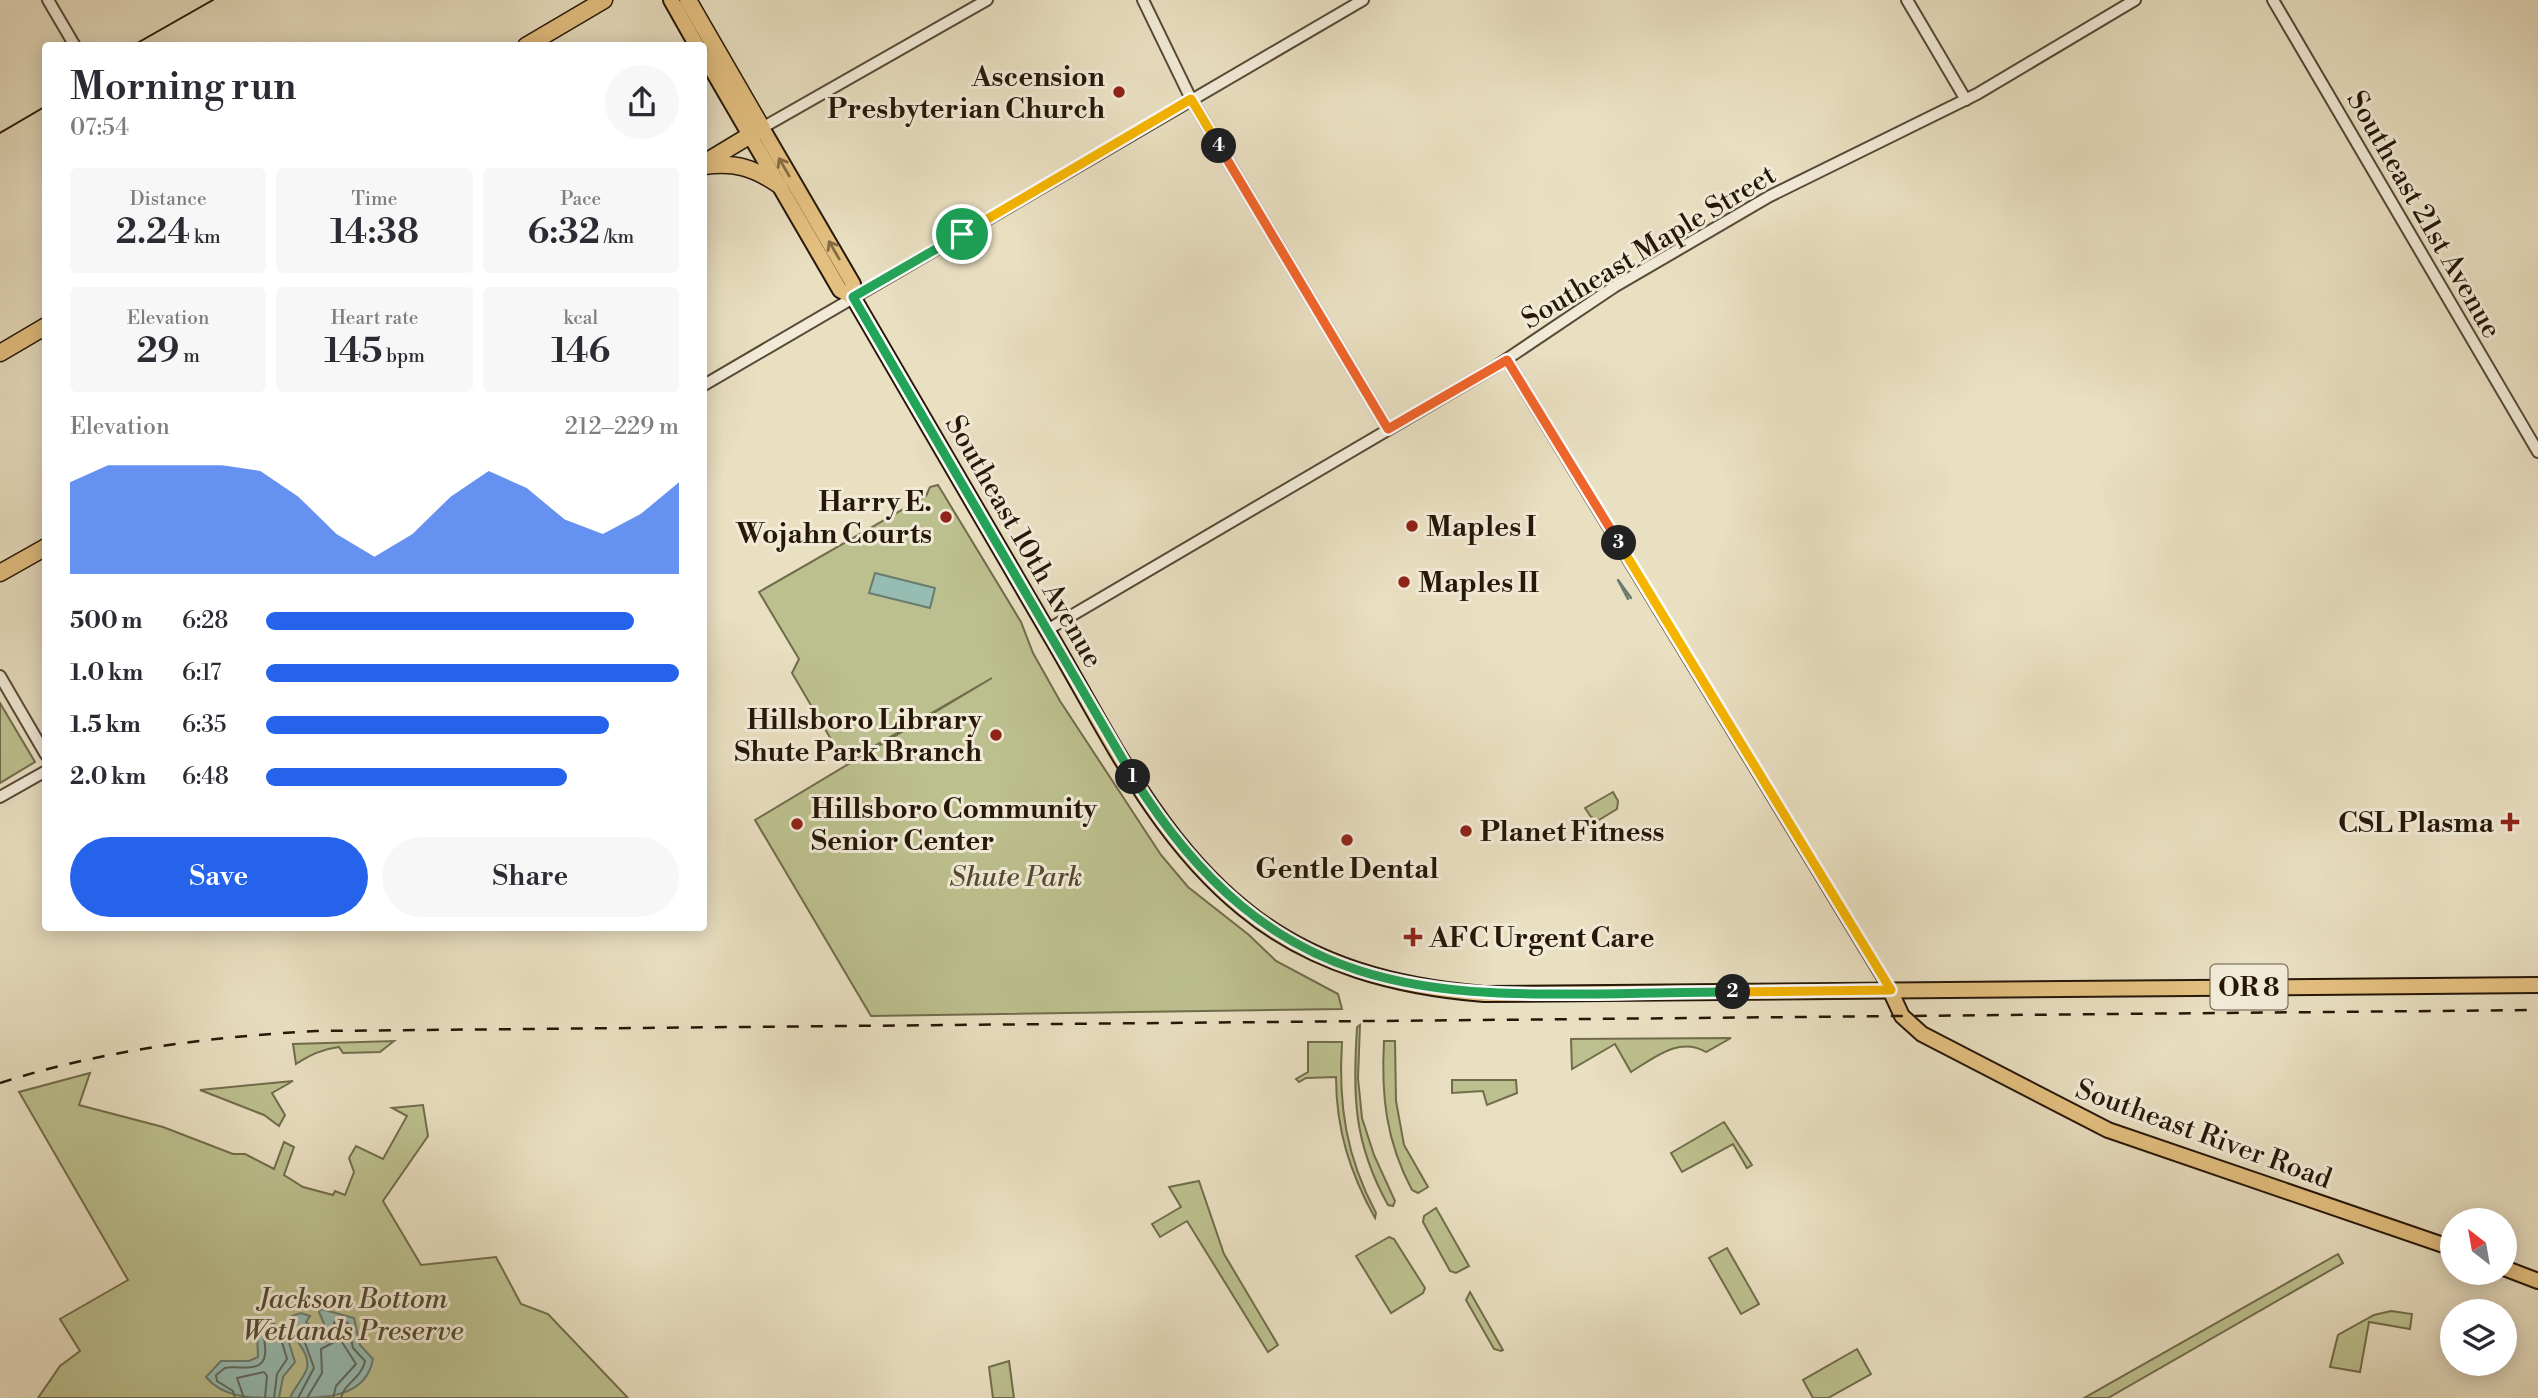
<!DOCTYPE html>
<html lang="en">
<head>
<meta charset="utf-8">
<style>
	:root { --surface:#fff; --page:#f7f7f7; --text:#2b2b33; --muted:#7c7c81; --accent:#2563eb }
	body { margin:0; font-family:"Libre Bodoni",serif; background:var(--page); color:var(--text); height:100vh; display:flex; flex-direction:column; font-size:26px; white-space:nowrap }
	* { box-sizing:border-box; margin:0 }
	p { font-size:23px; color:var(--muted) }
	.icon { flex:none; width:38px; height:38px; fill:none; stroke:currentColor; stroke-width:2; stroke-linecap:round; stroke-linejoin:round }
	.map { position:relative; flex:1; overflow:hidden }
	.panel { position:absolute; left:42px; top:42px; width:665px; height:889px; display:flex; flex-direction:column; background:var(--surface); border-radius:7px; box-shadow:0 4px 18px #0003 }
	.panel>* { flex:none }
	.needle { width:46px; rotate:329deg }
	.fabs { position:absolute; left:2440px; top:1208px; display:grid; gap:14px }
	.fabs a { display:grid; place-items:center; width:77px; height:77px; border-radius:50%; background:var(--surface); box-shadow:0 4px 18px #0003; font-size:35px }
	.pin { position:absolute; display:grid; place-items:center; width:60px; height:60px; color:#fff; margin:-30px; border:4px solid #fff; border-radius:50%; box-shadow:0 2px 7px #0007 }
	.km { position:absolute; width:35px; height:35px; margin:-18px; border-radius:50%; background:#222; color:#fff; font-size:19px; line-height:35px; text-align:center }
	.round { display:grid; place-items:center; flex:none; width:74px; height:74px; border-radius:37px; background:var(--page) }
	.headline { display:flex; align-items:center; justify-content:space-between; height:119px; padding:0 28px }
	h1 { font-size:38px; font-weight:600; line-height:52px }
	.figures { display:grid; grid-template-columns:repeat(3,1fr); gap:10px; height:119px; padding:7px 28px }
	.figures div { display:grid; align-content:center; border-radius:7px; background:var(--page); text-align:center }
	.figures b { font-size:35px; font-weight:600 }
	.figures small { font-size:19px; font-weight:400 }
	.figures p { font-size:19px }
	.chart { height:196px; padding:14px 28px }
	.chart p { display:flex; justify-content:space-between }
	.chart svg { width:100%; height:126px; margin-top:7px; fill:var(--accent); opacity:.7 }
	.button { display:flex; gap:14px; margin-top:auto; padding:14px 28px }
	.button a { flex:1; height:80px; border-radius:42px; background:var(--accent); color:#fff; font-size:28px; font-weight:600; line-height:80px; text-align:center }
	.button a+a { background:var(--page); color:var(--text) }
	ul { padding:0 28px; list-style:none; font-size:23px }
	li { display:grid; grid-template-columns:112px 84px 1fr; align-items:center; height:52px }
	li i { height:18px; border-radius:9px; background:var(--accent) }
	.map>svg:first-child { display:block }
	.green { fill:#bcc08e; stroke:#716c4b; stroke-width:2 }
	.water { fill:#97bdb3; stroke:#6a7b6f; stroke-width:2 }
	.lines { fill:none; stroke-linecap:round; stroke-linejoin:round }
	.shore { stroke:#5e6a5e; stroke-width:2 }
	.stream { stroke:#6a7b6f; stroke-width:2.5 }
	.minor-casing { stroke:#574936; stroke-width:14 }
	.major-casing { stroke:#261708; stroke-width:18 }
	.highway-casing { stroke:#261708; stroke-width:19 }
	.minor { stroke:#f1ead7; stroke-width:10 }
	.major { stroke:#e4c080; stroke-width:14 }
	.highway { stroke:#e4c080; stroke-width:16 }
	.tram { stroke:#261708; stroke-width:2 }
	.rail { stroke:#261708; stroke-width:2.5; stroke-dasharray:12 12; stroke-linecap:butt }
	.oneway { stroke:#856c44 }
	.split-1-casing { stroke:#fff; stroke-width:14 }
	.split-2-casing { stroke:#fff; stroke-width:14 }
	.split-3-casing { stroke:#fff; stroke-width:14 }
	.split-4-casing { stroke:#fff; stroke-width:14 }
	.split-5-casing { stroke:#fff; stroke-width:14 }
	.split-1 { stroke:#22a559; stroke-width:9 }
	.split-2 { stroke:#22a559; stroke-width:9 }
	.split-3 { stroke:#f5b400; stroke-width:9 }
	.split-4 { stroke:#f0652b; stroke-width:9 }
	.split-5 { stroke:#f5b400; stroke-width:9 }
	.poi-dot { fill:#8f2418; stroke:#f1ead7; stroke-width:2.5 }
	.labels { text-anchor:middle; stroke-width:6; stroke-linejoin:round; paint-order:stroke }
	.shield { fill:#f1ead7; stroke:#635646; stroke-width:2 }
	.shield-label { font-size:26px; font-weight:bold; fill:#261708 }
	.poi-label { font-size:28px; font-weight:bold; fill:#261708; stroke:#f1ead7; text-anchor:start }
	.street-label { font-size:28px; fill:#261708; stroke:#f1ead7 }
	.park-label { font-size:28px; font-style:italic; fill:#534a30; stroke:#f1ead7 }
</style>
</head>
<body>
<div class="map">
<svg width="2538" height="1398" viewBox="0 0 2538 1398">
	<rect width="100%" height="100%" fill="#e9dfc1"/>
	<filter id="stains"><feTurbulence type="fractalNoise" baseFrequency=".00286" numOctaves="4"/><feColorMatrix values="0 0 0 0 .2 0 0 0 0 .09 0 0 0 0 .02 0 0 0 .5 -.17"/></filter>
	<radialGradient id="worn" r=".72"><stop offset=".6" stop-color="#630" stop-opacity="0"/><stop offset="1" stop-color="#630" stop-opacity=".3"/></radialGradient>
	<g class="green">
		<path d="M 938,485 L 1021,622 L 1033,653 L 1060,701 L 1161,855 L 1188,887 L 1249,935 L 1276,961 L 1338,994 L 1342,1009 L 871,1016 L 755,820 L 992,678 L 845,763 L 792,673 L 799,659 L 759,592 L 926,496 L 930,487 Z"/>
		<path d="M 0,703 L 35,762 L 0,783 Z"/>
		<path d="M 1613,792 L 1618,801 L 1617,809 L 1599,820 L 1591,817 L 1585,808 Z"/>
		<path d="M 1360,1025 L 1358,1078 L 1362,1118 L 1374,1155 L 1395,1201 L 1393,1206 L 1388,1205 C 1353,1142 1353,1096 1357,1027 Z"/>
		<path d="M 1731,1038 L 1706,1052 C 1679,1036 1654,1058 1631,1072 L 1615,1044 L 1572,1069 L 1571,1039 Z"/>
		<path d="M 394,1041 L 380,1052 L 343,1053 L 339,1047 C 322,1049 310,1055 296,1064 L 293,1044 Z"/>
		<path d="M 1384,1041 L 1395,1041 L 1396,1101 L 1404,1145 L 1428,1187 L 1418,1193 L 1412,1190 C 1386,1141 1381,1096 1384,1041 Z"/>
		<path d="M 1308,1042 L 1342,1042 C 1338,1104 1346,1157 1376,1213 L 1375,1218 C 1350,1173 1336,1129 1336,1077 L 1306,1078 L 1299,1082 L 1296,1079 L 1308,1072 Z"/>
		<path d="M 90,1073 L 79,1105 L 163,1127 L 233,1154 L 245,1154 L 274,1169 L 284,1142 L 294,1147 L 284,1175 L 303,1187 L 333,1195 L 335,1191 L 345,1195 L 354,1172 L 349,1158 L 356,1146 L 383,1159 L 407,1116 L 392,1108 L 423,1105 L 428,1136 L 383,1201 L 421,1265 L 496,1257 L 521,1304 L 548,1314 L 628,1398 L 38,1398 L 60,1366 L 80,1351 L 60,1319 L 128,1280 L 19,1092 Z"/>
		<path d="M 1452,1080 L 1516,1080 L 1517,1093 L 1487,1105 L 1483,1091 L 1452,1093 Z"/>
		<path d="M 293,1081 L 272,1093 L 285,1115 L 279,1126 L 264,1115 L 200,1090 Z"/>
		<path d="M 1724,1122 L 1752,1165 L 1747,1168 L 1733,1144 L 1682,1172 L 1671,1153 Z"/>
		<path d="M 1199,1181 L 1224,1254 L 1278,1345 L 1268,1352 L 1187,1221 L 1160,1237 L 1152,1224 L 1181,1207 L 1169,1187 Z"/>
		<path d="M 1436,1208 L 1469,1266 L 1456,1273 L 1450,1271 L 1423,1222 L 1424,1216 Z"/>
		<path d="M 1389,1237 L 1394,1239 L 1425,1288 L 1423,1293 L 1391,1313 L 1356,1256 Z"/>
		<path d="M 1727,1248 L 1759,1304 L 1741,1314 L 1709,1258 Z"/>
		<path d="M 2338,1254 L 2343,1263 L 2108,1398 L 2084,1398 Z"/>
		<path d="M 1470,1292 L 1503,1350 L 1501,1351 L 1494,1349 L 1466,1300 Z"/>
		<path d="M 2391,1311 L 2412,1314 L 2410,1329 L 2369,1322 L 2360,1372 L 2330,1367 L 2338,1335 L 2374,1315 Z"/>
		<path d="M 1857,1349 L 1871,1374 L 1828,1398 L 1813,1398 L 1803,1380 Z"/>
		<path d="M 1009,1361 L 1014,1398 L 993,1398 L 989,1367 Z"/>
	</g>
	<g class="water">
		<path d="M 875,573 L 935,588 L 930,608 L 869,593 Z"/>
		<path d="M 321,1309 L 354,1318 L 360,1345 L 373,1359 C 366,1398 325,1398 290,1398 C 294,1388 304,1378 307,1368 C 311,1349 286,1337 292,1316 L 301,1313 L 310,1316 L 306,1322 L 318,1333 L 326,1328 L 319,1312 Z"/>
		<path d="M 273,1323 L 287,1336 L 295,1362 L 283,1377 L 279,1398 C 252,1398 223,1398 206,1377 L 221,1361 L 249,1361 L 258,1357 L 257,1332 L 264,1325 Z"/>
	</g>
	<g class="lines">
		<g class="shore">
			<path d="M 235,1398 L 233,1391 L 217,1381 L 216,1375 L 225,1368 C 237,1365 264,1374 265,1354 C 266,1347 264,1342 264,1336 L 271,1331 L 281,1339 L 287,1359 L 277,1374 L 274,1398"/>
			<path d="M 244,1398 L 237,1378 L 264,1372 L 267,1376 L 265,1398"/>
			<path d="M 298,1398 L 314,1368 L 303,1337 L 307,1335 L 319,1339 L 329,1335 L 336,1319 L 348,1323 L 353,1348 L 365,1361 C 362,1378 344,1383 341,1398"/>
			<path d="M 307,1398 L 322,1373 L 321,1349 L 340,1339 L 356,1364 L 336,1386 L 333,1398"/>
		</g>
		<path class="stream" d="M 1628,599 L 1618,580 L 1631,598"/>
		<defs>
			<g id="minor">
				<path d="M 48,0 L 75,46"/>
				<path d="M 1143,0 L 1191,99 L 1388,429"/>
				<path d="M 1907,0 L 1966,100"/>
				<path d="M 2273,0 L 2538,452"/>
				<path d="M 762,128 L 987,0"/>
				<path d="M 1507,360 L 1890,990"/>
				<path d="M 704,385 L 1363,0"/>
				<path d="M 1047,630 L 1495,367 L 1614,287 L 1770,196 L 1977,94 L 2135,0"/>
				<path d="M 0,676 L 46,755"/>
				<path d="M 0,797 L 46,771"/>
			</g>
			<g id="major">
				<path d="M 671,0 L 697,46"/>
				<path d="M 704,56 L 840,290 L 853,297 C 919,412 986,526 1053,640 C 1108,734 1157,839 1244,909 C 1312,965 1397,987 1484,994 L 2538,985"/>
				<path d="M 762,128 L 853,284 L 853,297"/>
				<path d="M 1890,990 L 1902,1016 L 1922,1034 L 2108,1130 L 2452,1248"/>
				<path d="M 2504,1268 L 2538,1281"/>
			</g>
			<g id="highway">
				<path d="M 688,0 L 762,128 L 704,163"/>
				<path d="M 526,46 L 604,0"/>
				<path d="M 704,166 C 734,162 753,167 779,185"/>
				<path d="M 0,353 L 46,326"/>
				<path d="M 0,573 L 46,547"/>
			</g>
		</defs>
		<use href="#minor" class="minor-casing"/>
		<use href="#major" class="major-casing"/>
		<use href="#highway" class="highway-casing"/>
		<use href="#minor" class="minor"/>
		<use href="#major" class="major"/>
		<use href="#highway" class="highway"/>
		<g class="tram">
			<path d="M 132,46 L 213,0"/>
			<path d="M 0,133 L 46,106"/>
		</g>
		<path class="rail" d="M 0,1083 C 102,1050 209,1037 316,1031 L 2538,1010"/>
	</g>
	<defs><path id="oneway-shaft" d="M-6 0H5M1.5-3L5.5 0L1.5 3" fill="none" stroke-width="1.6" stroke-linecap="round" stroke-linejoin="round" transform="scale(1.75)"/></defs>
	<g class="oneway">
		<use href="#oneway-shaft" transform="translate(784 167) rotate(-120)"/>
		<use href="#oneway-shaft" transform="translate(834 250) rotate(-120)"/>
	</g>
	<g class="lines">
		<defs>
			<path id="split-1" d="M 962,234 L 853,297 L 1133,777"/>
			<path id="split-2" d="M 1133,777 C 1292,1032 1471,992 1733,992"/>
			<path id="split-3" d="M 1619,543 L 1891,990 L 1733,992"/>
			<path id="split-4" d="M 1219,146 L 1388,429 L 1507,360 L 1619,543"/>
			<path id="split-5" d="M 962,234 L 1191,99 L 1219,146"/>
		</defs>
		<use href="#split-1" class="split-1-casing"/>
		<use href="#split-2" class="split-2-casing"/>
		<use href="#split-3" class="split-3-casing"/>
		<use href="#split-4" class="split-4-casing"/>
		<use href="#split-5" class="split-5-casing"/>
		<use href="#split-1" class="split-1"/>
		<use href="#split-2" class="split-2"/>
		<use href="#split-3" class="split-3"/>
		<use href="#split-4" class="split-4"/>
		<use href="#split-5" class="split-5"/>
	</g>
	<g class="poi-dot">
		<circle cx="1119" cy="92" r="7"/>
		<circle cx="946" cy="517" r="7"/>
		<circle cx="1412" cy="526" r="7"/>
		<circle cx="1404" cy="582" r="7"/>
		<circle cx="996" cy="735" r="7"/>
		<path d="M2506.5 811.5h7v7h7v7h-7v7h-7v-7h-7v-7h7z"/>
		<circle cx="797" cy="824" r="7"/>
		<circle cx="1466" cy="831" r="7"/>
		<circle cx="1347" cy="840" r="7"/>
		<path d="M1409.5 926.5h7v7h7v7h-7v7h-7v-7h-7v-7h7z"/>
	</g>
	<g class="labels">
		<rect class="shield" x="2210.5" y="964.5" width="77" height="45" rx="5"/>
		<g class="shield-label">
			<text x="2249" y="996">OR 8</text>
		</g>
		<g class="poi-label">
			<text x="1105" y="86" text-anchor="end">Ascension<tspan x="1105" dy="32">Presbyterian Church</tspan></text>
			<text x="932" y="511" text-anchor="end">Harry E.<tspan x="932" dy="32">Wojahn Courts</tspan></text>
			<text x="1426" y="536">Maples I</text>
			<text x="1418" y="592">Maples II</text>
			<text x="982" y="729" text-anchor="end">Hillsboro Library<tspan x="982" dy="32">Shute Park Branch</tspan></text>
			<text x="811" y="818">Hillsboro Community<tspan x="811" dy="32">Senior Center</tspan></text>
			<text x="2494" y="832" text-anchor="end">CSL Plasma</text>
			<text x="1480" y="841">Planet Fitness</text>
			<text x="1347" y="878" text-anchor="middle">Gentle Dental</text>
			<text x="1429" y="947">AFC Urgent Care</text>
		</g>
		<g class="street-label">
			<text transform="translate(2425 214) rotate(60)" y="10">Southeast 21st Avenue</text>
			<text transform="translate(1648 246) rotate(-31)" y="10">Southeast Maple Street</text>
			<text transform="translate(1025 541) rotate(60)" y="10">Southeast 10th Avenue</text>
			<text transform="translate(2204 1133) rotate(20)" y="10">Southeast River Road</text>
		</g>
		<g class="park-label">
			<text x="1016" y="886">Shute Park</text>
			<text x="353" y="1308">Jackson Bottom<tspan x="353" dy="32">Wetlands Preserve</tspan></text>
		</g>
	</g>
	<rect width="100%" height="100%" filter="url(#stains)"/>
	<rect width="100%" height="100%" fill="url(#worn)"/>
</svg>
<div class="fabs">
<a><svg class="needle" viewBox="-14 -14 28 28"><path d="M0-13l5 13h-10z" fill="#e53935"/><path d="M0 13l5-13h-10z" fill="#7c7c81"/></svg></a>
<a><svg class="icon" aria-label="layers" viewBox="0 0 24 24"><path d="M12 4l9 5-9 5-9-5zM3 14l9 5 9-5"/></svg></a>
</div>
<div class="pin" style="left:962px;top:234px;background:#1e9e55"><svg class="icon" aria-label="arrive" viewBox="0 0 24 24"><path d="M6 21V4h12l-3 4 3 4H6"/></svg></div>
<b class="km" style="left:1133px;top:777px">1</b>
<b class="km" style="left:1733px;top:992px">2</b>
<b class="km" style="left:1619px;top:543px">3</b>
<b class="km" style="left:1219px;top:146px">4</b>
<section class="panel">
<div class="headline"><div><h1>Morning run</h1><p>07:54</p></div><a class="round"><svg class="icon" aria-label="share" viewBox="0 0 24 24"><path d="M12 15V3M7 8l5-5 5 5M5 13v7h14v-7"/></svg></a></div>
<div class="figures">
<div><p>Distance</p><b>2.24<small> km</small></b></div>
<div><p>Time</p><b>14:38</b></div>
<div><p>Pace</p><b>6:32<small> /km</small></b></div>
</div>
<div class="figures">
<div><p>Elevation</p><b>29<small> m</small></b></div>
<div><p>Heart rate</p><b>145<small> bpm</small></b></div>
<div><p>kcal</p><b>146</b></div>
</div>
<div class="chart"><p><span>Elevation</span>212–229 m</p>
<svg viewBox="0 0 160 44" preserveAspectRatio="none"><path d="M0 44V12L10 6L20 6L30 6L40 6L50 8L60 17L70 30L80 38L90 30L100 17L110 8L120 14L130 25L140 30L150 23L160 12V44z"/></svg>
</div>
<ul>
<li><b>500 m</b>6:28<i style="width:89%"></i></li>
<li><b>1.0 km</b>6:17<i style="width:100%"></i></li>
<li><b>1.5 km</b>6:35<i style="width:83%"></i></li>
<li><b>2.0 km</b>6:48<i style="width:73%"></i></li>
</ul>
<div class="button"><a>Save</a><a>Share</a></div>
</section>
</div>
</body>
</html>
